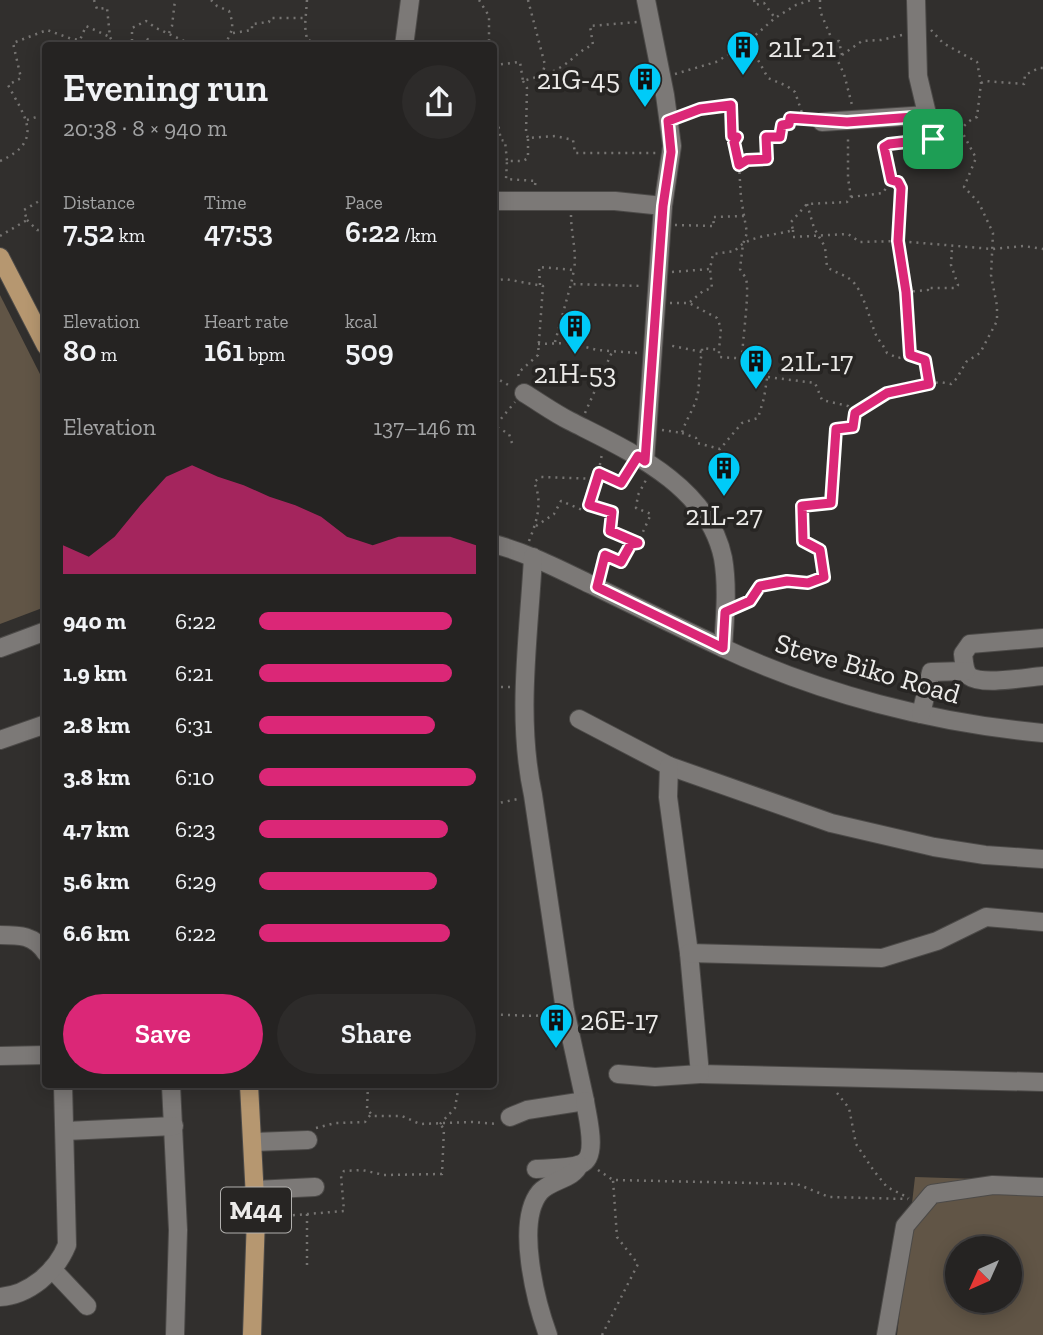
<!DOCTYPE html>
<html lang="en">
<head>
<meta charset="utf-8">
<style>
	:root { --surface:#252322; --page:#2d2b2a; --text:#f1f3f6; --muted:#a3a4a5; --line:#424040; --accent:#db2777 }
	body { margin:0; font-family:"Zilla Slab",serif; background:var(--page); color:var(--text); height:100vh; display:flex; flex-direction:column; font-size:26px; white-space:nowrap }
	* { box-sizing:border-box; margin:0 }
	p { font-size:23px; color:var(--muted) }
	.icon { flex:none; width:38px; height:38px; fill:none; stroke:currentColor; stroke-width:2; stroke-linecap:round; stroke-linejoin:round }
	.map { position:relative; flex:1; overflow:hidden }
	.details { position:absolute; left:42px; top:42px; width:455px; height:1046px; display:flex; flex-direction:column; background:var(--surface); border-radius:7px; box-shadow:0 4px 18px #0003,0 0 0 2px var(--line) }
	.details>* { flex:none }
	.needle { width:46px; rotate:225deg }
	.buttons { position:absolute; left:945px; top:1236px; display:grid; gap:14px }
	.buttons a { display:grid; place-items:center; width:77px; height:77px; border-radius:50%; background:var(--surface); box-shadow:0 4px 18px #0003,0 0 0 2px var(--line); font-size:35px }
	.pin { position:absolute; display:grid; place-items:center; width:60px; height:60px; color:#fff; margin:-30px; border-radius:14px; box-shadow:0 4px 10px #0006 }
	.round { display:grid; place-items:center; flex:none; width:74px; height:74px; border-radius:37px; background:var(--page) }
	.overview { display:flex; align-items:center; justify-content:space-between; height:119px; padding:0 21px }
	h1 { font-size:38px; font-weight:600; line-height:52px }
	.figures { display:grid; grid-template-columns:repeat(3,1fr); gap:10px; height:119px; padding:7px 21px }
	.figures div { display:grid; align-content:center }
	.figures b { font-size:30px; font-weight:600 }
	.figures small { font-size:19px; font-weight:400 }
	.figures p { font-size:19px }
	.chart { height:196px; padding:14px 21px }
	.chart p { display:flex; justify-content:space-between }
	.chart svg { width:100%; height:126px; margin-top:7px; fill:var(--accent); opacity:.7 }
	.primary-button { display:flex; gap:14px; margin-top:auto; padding:14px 21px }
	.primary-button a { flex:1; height:80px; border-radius:42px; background:var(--accent); color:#fff; font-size:28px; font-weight:600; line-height:80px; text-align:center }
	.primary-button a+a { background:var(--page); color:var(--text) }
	ul { padding:0 21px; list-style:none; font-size:23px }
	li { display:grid; grid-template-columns:112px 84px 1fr; align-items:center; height:52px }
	li i { height:18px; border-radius:9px; background:var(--accent) }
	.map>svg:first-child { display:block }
	.green { fill:#615546; fill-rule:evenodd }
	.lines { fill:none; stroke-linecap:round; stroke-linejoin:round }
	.minor-casing { stroke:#4c4a48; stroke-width:20 }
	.major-casing { stroke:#4c4a48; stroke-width:20 }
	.path { stroke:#767472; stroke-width:2.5; stroke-dasharray:2 5; stroke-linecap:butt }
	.minor { stroke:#7c7977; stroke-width:18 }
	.major { stroke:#b69770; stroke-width:18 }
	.route-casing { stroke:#fff; stroke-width:14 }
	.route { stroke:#db2777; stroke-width:9 }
	.labels { text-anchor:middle; stroke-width:7; stroke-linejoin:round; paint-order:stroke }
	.shield { fill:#272523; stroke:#b1b0ae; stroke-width:2 }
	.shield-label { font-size:26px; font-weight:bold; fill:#ecebe9 }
	.poi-label { font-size:28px; fill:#ecebe9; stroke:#272523; text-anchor:start }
	.street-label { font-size:28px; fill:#ecebe9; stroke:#272523 }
</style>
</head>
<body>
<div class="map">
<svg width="1043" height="1335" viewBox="0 0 1043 1335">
	<rect width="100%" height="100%" fill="#312f2d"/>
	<g class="green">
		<path d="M 0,295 L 45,384 L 45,607 L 0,624 Z"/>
		<path d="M 915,1177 L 1043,1181 L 1043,1335 L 897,1335 ZM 957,1248 L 1010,1248 L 1010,1300 L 957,1300 Z"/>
	</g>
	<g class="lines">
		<defs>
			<g id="minor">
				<path d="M 916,0 L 918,76 L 933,139"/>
				<path d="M 404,46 L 410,0"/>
				<path d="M 822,122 L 927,115"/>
				<path d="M 494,201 L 615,201 L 663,206"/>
				<path d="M 524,393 C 539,402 554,413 570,421 C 629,451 708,485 723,558 C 728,587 725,618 723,648"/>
				<path d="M 645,461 L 663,206 L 672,146 L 665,95 L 646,0"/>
				<path d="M 494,544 C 528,553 559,569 592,585 C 635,606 678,627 721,647 C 821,694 933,723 1043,733"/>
				<path d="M 1043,638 L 970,644 L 963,654 C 964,661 964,671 969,676 C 982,686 1027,677 1043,676"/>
				<path d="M 0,648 L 46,631"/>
				<path d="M 921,714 L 931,672 L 966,671"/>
				<path d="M 579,719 L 669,766 L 831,823 L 934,847 L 985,855 L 1043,859"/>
				<path d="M 0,740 L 46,724"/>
				<path d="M 669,766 L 668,797 L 689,953 L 700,1074 L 1043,1082"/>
				<path d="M 0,935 C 20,935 34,935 46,953"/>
				<path d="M 689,953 L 882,958 L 937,941 L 986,917 L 1043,922"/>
				<path d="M 0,1056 L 46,1055"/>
				<path d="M 618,1074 L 655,1077 L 700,1074"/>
				<path d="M 171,1085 L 178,1230 L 175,1335"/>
				<path d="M 510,1117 L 527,1110 L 585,1101 L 565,1010 L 533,795 C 516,717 529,635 533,557"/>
				<path d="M 66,1131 L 174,1126"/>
				<path d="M 253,1142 L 308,1140"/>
				<path d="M 536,1169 C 549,1168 568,1169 581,1164 C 599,1157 587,1116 585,1101"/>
				<path d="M 255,1190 L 315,1187"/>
				<path d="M 52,1269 L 87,1306"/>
				<path d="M 0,1297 C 29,1295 56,1272 67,1245 L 63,1085"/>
				<path d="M 548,1335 C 536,1302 515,1222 540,1192 C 550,1180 574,1179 579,1165"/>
				<path d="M 886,1335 L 905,1226 L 932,1194 L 993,1185 L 1043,1187"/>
			</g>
			<g id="major">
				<path d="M 0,257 L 46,346"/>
				<path d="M 249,1085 L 256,1217 L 252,1335"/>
			</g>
		</defs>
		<use href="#minor" class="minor-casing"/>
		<use href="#major" class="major-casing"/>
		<g class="path">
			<path d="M 94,0 L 97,9 L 107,8 L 110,37 L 115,46"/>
			<path d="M 211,0 L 217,6 L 229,11 C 235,28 232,31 224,46"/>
			<path d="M 307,0 L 305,26 L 307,40 L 319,43 L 318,46"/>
			<path d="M 479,0 L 489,16 L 489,46"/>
			<path d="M 528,0 L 545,65 L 542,75"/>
			<path d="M 754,0 L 755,5 L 764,3 L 775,18"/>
			<path d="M 820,0 L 820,11 L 833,42 L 839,41 L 842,55 L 836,57 L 844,74 L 852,105"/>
			<path d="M 931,30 L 943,43 L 977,62 L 981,83 L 977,117 C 963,122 960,135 947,143"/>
			<path d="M 169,33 L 172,26 L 175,0"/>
			<path d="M 233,33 L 252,30 L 252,24 L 269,22 L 270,18 L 306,18"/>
			<path d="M 748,42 L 768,78 L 787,86 L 795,92 L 802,113 L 808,117"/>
			<path d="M 127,46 L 132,41 L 132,28 L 146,21 L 156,28 L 195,46"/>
			<path d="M 143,46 L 148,39 L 160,46"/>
			<path d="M 842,55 L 862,41 L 881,40 L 902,35"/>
			<path d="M 494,65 L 520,62 L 523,81 C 536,77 549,74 561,67 C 573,60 579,50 593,45 L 590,26 L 637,22"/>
			<path d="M 675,74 L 716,62 L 743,46 L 775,18 L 796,5 L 811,0"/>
			<path d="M 523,81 L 527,88 L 526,133 L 528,138"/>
			<path d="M 981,83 L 985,81 L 1024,84 L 1025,75 L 1039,68 L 1043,68"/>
			<path d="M 683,115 L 700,109 L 731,105 L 732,137 L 737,137 L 735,142 L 739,165 L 747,160 L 767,159 L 766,137 L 780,137 L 782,125 L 789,124 L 790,119 L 808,119"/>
			<path d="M 27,120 L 46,114"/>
			<path d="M 494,123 L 498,124 L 501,140 L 505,141 L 507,161"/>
			<path d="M 0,161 C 45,141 25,117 8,85 L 21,78 L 13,43 L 47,30 L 72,39 L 80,40 L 86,26 L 110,37"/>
			<path d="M 739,165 L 741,198 L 747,233 L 743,244 L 740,269 C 742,273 745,276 746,279 C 750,292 742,342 742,360"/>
			<path d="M 535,185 L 536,181 L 506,179 L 507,161 L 523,161 L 528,158 L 528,138 L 555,136 L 573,140 L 575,153 L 656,153"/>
			<path d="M 851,197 L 883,193 L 891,180 L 884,147 L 889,144 L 917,141"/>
			<path d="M 807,204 L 814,228 L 825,247 L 827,267 C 835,273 844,274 851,280 C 863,289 870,321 876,335 C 879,341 884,346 887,353 L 898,358 L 910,355"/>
			<path d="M 571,215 C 571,234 577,251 574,270"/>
			<path d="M 27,220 L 37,230 L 46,230"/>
			<path d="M 675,225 L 714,226 L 713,217 L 745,216"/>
			<path d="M 793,230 L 793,237 L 848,234 L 860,242 L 898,241 L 992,249 L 1024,246 L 1043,249"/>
			<path d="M 0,236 L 27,220 L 24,210 L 46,197"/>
			<path d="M 672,272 L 710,269 L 713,254 L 735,251 C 747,235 774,236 793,230 L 791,222 L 807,204 L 847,202 L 851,197 L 848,178 L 848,135"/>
			<path d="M 494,281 L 505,279 L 543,286 L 538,355 L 518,373 L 519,378"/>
			<path d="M 540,285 L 539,267 L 574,270 L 571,284 L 643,286"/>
			<path d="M 906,292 L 928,290 L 927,288 L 956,288 L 958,285 L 951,265 L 952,248"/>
			<path d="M 690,302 L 703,291 L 712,288 L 710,269"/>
			<path d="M 670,303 L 689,303 L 717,318 L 721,328 L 719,350"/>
			<path d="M 555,342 L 571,284"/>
			<path d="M 538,344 L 570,343 L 597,350 L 638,353"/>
			<path d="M 494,377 L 512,387"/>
			<path d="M 768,377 L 815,383 L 822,400 L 848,406 L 855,413"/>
			<path d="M 929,384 L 940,382 L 951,384 L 957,378 L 966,362 L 980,353 L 997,321 L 997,306 L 991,275 L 993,233 L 979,203 L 964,187 L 976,158 L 961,130"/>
			<path d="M 585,413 L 612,352"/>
			<path d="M 662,430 L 682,433 C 686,418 696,407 698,392 C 700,379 699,366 702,352 L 668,345"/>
			<path d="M 682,433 L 696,438 L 697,443 L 720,449 L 742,423 L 758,418 L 764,398 L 769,366 L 750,359 L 719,357 L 719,350 L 702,348 L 702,352"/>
			<path d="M 512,443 L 509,434 L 495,426 L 515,402"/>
			<path d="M 599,473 L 621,483 L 629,467"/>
			<path d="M 589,505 L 597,479"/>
			<path d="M 536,526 L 554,514 L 561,501 L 585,511 L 589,505 L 612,512 L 609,531 L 638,543"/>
			<path d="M 529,541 C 537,521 543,502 534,482 L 541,477 L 597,479 L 602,454"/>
			<path d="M 600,574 L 605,555 L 621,562 L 631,544 L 638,543 L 651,514 L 636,508 L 638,495 L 646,480"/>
			<path d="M 741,605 L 750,601 L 760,586 C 784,579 801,586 824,577 L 820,550 L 803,541 L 802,506 L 831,503 L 836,429 L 853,427 L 855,413 L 887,393 L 929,384 L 925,360 L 910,355 L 906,323 L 906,292 L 898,241 L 901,188 L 899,182 L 891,180"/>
			<path d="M 494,687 L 512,687"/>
			<path d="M 494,804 L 518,799"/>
			<path d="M 494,1015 C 512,1014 532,1018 549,1014"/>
			<path d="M 368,1085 L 367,1109 L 373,1116 L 402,1116 L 420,1124 L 472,1122 L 498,1124"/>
			<path d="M 837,1093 L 849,1108 L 856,1144 L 874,1171 L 887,1187 L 909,1198"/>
			<path d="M 440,1124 L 455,1108 L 458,1090 L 461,1085"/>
			<path d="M 316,1128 L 335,1123 L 365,1122 L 371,1114"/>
			<path d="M 598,1170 L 613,1180 L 797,1184 L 829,1197 L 908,1199"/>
			<path d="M 307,1214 L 307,1267"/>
			<path d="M 272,1217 L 344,1211 L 341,1175 L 344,1171 L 362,1170 L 384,1175 L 442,1174 L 444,1129 L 440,1124"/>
			<path d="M 602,1335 L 638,1264 L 617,1237 L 613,1180"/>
		</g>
		<use href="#minor" class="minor"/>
		<use href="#major" class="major"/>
	</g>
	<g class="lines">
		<defs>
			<path id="route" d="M 731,105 L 732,136 L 737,137 L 734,142 L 739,165 L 747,160 L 767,159 L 766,137 L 780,137 L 782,125 L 789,124 L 790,118 L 847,122 L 927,116 L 933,139 L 889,144 L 884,147 L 891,180 L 898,182 L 901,188 L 898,241 L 906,292 L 910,355 L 925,360 L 929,384 L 887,393 L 855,413 L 853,427 L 836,429 L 831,503 L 802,506 L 803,541 L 820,550 L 824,577 L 808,583 L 787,581 L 760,586 L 750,601 L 725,612 L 723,648 L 597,587 L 605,555 L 621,562 L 631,544 L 638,543 L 610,531 L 612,512 L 589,505 L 599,473 L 621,483 L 638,456 L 645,461 L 663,206 L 671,152 L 668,121 L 700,109 Z"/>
		</defs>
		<use href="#route" class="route-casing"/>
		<use href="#route" class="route"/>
	</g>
	<defs>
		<symbol id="building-pin" viewBox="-11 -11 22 30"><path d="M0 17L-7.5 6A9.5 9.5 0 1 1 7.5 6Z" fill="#00cbf8" stroke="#272523"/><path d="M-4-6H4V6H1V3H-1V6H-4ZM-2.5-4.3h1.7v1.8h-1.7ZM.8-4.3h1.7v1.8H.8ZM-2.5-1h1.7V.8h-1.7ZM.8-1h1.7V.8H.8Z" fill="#111"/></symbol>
	</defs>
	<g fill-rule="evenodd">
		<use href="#building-pin" x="724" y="28" width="38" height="52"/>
		<use href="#building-pin" x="626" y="60" width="38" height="52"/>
		<use href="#building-pin" x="556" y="307" width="38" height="52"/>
		<use href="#building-pin" x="737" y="342" width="38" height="52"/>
		<use href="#building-pin" x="705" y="449" width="38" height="52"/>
		<use href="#building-pin" x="537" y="1001" width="38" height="52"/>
	</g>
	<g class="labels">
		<rect class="shield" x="221" y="1187.5" width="70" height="45" rx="5"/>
		<g class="shield-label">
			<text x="256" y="1219">M44</text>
		</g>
		<g class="poi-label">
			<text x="768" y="57">21I-21</text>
			<text x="620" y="89" text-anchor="end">21G-45</text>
			<text x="780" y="371">21L-17</text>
			<text x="575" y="383" text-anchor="middle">21H-53</text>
			<text x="724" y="525" text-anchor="middle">21L-27</text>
			<text x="580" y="1030">26E-17</text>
		</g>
		<g class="street-label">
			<text transform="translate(868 668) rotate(16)" y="10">Steve Biko Road</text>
		</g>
	</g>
</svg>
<div class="buttons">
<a><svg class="needle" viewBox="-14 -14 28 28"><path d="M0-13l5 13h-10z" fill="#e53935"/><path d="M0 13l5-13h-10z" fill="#a3a4a5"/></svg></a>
</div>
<div class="pin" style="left:933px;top:139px;background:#1e9e55"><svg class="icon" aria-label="arrive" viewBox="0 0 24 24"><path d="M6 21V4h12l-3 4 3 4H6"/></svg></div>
<section class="details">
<div class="overview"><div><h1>Evening run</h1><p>20:38 · 8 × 940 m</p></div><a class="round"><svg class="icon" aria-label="share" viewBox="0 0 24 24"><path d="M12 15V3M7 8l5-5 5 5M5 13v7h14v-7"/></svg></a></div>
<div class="figures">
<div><p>Distance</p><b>7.52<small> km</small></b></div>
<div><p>Time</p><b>47:53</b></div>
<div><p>Pace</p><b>6:22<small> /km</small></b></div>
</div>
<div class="figures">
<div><p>Elevation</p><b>80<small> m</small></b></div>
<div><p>Heart rate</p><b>161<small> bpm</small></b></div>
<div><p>kcal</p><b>509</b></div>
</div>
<div class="chart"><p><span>Elevation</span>137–146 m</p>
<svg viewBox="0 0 160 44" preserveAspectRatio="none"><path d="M0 44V34L10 38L20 31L30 20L40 10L50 6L60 10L70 13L80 17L90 20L100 24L110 31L120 34L130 31L140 31L150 31L160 34V44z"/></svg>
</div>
<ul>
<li><b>940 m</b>6:22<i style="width:89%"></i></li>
<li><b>1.9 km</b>6:21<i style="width:89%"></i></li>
<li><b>2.8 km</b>6:31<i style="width:81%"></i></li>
<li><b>3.8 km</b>6:10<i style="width:100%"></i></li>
<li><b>4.7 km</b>6:23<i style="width:87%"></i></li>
<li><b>5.6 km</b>6:29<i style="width:82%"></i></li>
<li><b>6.6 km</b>6:22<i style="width:88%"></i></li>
</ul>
<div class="primary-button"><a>Save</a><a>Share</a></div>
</section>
</div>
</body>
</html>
